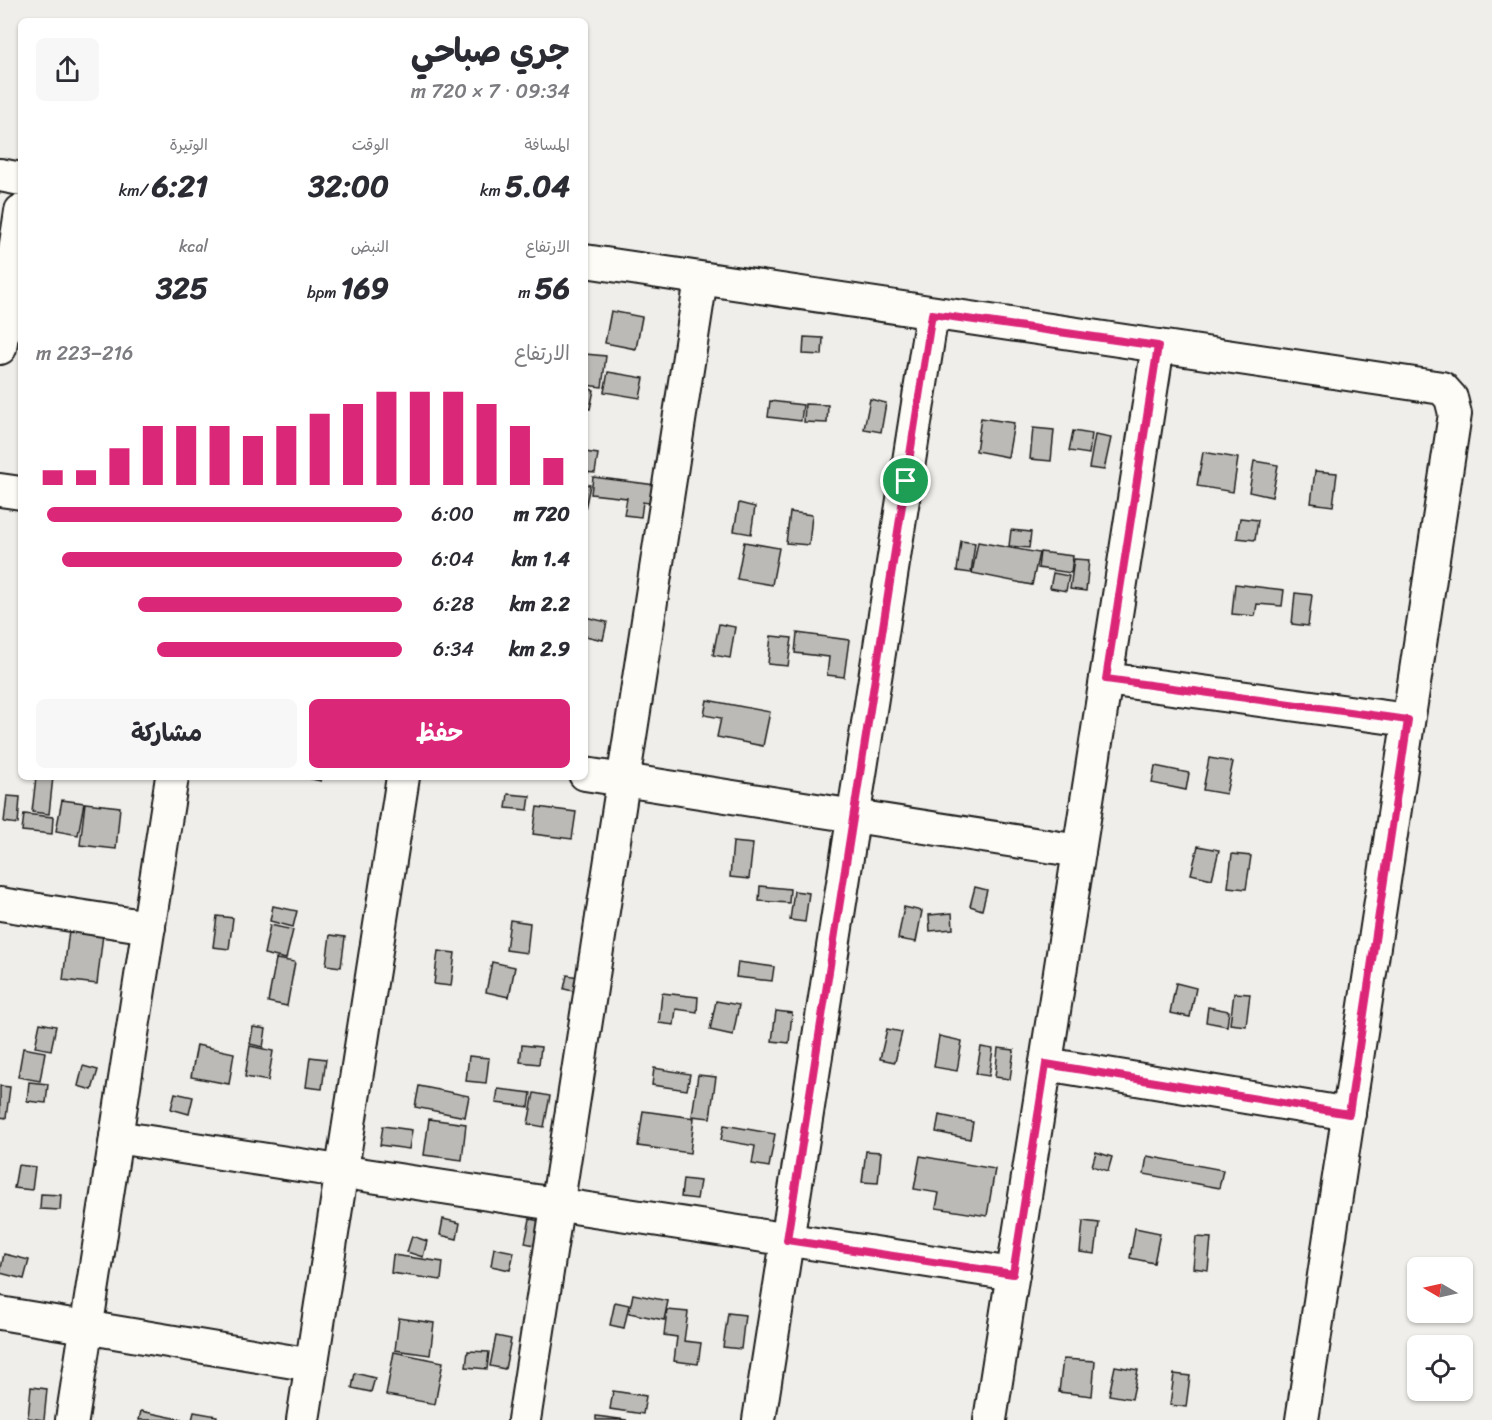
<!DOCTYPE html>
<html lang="ar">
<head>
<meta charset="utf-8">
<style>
	:root { --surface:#fff; --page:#f7f7f7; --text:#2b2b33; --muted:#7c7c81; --accent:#db2777 }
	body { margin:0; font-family:Sriracha,"Playpen Sans Arabic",sans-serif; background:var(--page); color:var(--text); direction:rtl; height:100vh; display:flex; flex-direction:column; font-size:22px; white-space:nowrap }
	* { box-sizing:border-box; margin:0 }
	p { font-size:20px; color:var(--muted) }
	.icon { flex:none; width:33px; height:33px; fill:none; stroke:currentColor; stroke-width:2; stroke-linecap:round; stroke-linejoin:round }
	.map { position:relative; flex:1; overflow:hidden; direction:ltr }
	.panel { position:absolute; left:18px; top:18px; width:570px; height:762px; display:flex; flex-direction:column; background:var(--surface); border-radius:9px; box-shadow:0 2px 4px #0004; direction:rtl }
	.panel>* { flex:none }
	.needle { width:39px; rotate:279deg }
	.buttons { position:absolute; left:1407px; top:1257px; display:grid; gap:12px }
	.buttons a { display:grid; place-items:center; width:66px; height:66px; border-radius:9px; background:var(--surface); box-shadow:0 2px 4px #0004; font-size:30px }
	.pin { position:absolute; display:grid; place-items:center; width:51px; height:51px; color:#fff; margin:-26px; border:3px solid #fff; border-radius:50%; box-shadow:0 2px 6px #0007 }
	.round { display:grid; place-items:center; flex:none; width:63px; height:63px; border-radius:9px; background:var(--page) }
	.summary { display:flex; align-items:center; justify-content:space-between; height:102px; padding:0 18px }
	h1 { font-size:33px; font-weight:700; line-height:45px }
	.metrics { display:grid; grid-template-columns:repeat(3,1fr); gap:9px; height:102px; padding:6px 18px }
	.metrics div { display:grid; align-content:center }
	.metrics b { font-size:30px; font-weight:700 }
	.metrics small { font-size:16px; font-weight:400 }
	.metrics p { font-size:16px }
	.chart { height:168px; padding:12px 18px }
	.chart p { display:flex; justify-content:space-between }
	.chart svg { width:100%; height:108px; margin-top:6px; stroke:var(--accent); stroke-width:6 }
	.button { display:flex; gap:12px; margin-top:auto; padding:12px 18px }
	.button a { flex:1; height:69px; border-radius:9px; background:var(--accent); color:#fff; font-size:24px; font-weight:700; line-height:69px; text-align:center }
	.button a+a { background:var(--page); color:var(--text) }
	ul { padding:0 18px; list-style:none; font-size:20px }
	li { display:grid; grid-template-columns:96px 72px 1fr; align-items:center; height:45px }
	li i { height:15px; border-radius:8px; background:var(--accent) }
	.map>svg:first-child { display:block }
	.building { fill:#bbbab6; stroke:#1c1c1c; stroke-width:1.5 }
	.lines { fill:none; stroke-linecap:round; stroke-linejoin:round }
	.minor-casing { stroke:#1c1c1c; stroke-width:36 }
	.minor { stroke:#fdfcf7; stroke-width:32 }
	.route-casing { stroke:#fff; stroke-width:12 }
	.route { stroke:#db2777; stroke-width:8 }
</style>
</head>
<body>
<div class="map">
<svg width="1492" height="1420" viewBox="0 0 1492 1420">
	<rect width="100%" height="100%" fill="#f0eeea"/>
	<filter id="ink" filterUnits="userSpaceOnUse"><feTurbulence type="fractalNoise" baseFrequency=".0167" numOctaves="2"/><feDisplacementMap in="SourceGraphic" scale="12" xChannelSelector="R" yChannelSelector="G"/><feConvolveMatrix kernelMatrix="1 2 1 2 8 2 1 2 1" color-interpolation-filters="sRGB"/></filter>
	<g filter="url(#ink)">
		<g class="building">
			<path d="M 611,311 L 642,317 L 636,349 L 605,343 Z"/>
			<path d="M 804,337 L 823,338 L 822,355 L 803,354 Z"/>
			<path d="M 585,354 L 606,356 L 602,387 L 585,385 Z"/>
			<path d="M 608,372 L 644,378 L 640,398 L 604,392 Z"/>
			<path d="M 585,388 L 594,390 L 590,409 L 585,408 Z"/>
			<path d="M 870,399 L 886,403 L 881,432 L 864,429 Z"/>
			<path d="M 770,401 L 803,405 L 801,421 L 768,417 Z"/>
			<path d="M 805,404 L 828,405 L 827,423 L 804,422 Z"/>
			<path d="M 981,418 L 1014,423 L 1008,457 L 976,451 Z"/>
			<path d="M 1033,428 L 1054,430 L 1051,461 L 1030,459 Z"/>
			<path d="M 1073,431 L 1092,434 L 1089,454 L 1069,451 Z"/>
			<path d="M 1095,435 L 1111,438 L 1104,470 L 1089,468 Z"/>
			<path d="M 585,452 L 598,454 L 595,473 L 585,472 Z"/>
			<path d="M 1203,452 L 1238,458 L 1233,492 L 1197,486 Z"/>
			<path d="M 1254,461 L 1278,465 L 1272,497 L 1249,492 Z"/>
			<path d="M 1315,471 L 1337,473 L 1333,506 L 1311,503 Z"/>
			<path d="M 593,477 L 663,486 L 661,505 L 643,502 L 641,517 L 624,515 L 627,498 L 591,494 Z"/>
			<path d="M 585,484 L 590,485 L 585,509 Z"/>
			<path d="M 739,503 L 755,507 L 751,534 L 734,531 Z"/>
			<path d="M 790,512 L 812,515 L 809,545 L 786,543 Z"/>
			<path d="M 1240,518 L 1258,520 L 1255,540 L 1237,538 Z"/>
			<path d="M 1011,530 L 1031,532 L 1029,548 L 1009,546 Z"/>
			<path d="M 961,541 L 975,543 L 971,573 L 957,571 Z"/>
			<path d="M 744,542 L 779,548 L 772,585 L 737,579 Z"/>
			<path d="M 978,542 L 1039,553 L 1032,585 L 972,573 Z"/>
			<path d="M 1040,552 L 1073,556 L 1071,573 L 1038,568 Z"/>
			<path d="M 1074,559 L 1089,560 L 1086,591 L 1070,589 Z"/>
			<path d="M 1053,573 L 1069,576 L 1066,591 L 1050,588 Z"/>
			<path d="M 1235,584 L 1284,590 L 1282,606 L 1257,604 L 1255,616 L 1232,614 Z"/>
			<path d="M 1295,593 L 1312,595 L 1308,626 L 1292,624 Z"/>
			<path d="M 585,617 L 607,622 L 603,640 L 585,636 Z"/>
			<path d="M 719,624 L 735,627 L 730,658 L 713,655 Z"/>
			<path d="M 797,633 L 849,640 L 844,677 L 827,675 L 829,657 L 795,653 Z"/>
			<path d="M 771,636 L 792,638 L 788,666 L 768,664 Z"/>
			<path d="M 707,700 L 770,712 L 763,746 L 717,737 L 721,718 L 704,715 Z"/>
			<path d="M 1209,758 L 1233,762 L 1226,794 L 1203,790 Z"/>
			<path d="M 1155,766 L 1189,773 L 1186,790 L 1152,783 Z"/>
			<path d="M 36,777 L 53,777 L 49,814 L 32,812 Z"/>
			<path d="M 303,777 L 321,777 L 321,781 Z"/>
			<path d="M 508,794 L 530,796 L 528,810 L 506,808 Z"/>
			<path d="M 7,796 L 20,797 L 18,824 L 4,822 Z"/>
			<path d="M 62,800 L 84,803 L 78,835 L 56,831 Z"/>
			<path d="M 85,803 L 120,807 L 116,849 L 80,845 Z"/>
			<path d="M 537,807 L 576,812 L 572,839 L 533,834 Z"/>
			<path d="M 24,814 L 53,817 L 52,834 L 22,831 Z"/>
			<path d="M 733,842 L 753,844 L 749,879 L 730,877 Z"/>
			<path d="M 1198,846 L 1219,850 L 1212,879 L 1191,874 Z"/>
			<path d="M 1232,854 L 1251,856 L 1246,889 L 1228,887 Z"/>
			<path d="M 760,886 L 790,889 L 789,903 L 759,901 Z"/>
			<path d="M 975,887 L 987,890 L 982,910 L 970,906 Z"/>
			<path d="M 794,891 L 809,893 L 805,922 L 790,920 Z"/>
			<path d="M 273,906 L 297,911 L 293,927 L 270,921 Z"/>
			<path d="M 904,907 L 922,911 L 916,942 L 898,939 Z"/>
			<path d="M 952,913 L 953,929 L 930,931 L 929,915 Z"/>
			<path d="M 217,916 L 233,918 L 229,949 L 213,947 Z"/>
			<path d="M 510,920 L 530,923 L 527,953 L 506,950 Z"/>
			<path d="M 270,925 L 293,930 L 286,959 L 264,954 Z"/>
			<path d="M 69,930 L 103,934 L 97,984 L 63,980 Z"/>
			<path d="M 330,935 L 345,937 L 341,967 L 326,965 Z"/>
			<path d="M 438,951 L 455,953 L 451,986 L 434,984 Z"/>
			<path d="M 276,959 L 295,962 L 287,1006 L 268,1002 Z"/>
			<path d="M 492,962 L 515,967 L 509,997 L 486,992 Z"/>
			<path d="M 738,962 L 774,967 L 772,981 L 736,977 Z"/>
			<path d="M 567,975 L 585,978 L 582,993 L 564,989 Z"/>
			<path d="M 1176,983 L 1196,988 L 1190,1017 L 1170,1013 Z"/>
			<path d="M 662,993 L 698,997 L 697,1012 L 676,1009 L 674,1025 L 659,1023 Z"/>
			<path d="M 1234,993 L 1250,994 L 1246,1026 L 1230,1024 Z"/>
			<path d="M 716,1001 L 739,1005 L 733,1035 L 710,1030 Z"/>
			<path d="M 1208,1007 L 1229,1011 L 1227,1026 L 1206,1022 Z"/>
			<path d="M 776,1011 L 792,1013 L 789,1043 L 772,1041 Z"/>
			<path d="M 40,1023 L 56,1026 L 51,1050 L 35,1047 Z"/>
			<path d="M 253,1027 L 266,1029 L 263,1047 L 250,1044 Z"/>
			<path d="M 887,1029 L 902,1032 L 895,1062 L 880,1059 Z"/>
			<path d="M 939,1036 L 962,1041 L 957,1071 L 934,1067 Z"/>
			<path d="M 197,1045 L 234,1053 L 229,1084 L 191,1077 Z"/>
			<path d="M 522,1045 L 541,1047 L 539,1064 L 520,1062 Z"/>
			<path d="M 250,1046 L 273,1051 L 268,1081 L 245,1077 Z"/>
			<path d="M 981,1047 L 993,1049 L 989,1076 L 976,1074 Z"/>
			<path d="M 23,1048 L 45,1052 L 40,1081 L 18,1077 Z"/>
			<path d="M 998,1048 L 1014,1050 L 1010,1079 L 995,1077 Z"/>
			<path d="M 469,1056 L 489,1058 L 486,1083 L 466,1081 Z"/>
			<path d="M 310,1057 L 326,1059 L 322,1089 L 306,1087 Z"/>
			<path d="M 83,1066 L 98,1070 L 92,1090 L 78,1086 Z"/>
			<path d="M 654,1068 L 690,1074 L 687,1090 L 652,1085 Z"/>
			<path d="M 698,1075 L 716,1077 L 710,1118 L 692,1116 Z"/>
			<path d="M 29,1082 L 48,1084 L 46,1103 L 27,1101 Z"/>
			<path d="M 0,1086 L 10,1087 L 6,1118 L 0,1117 Z"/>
			<path d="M 419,1086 L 469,1096 L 465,1117 L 415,1107 Z"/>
			<path d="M 498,1089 L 531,1093 L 529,1107 L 496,1103 Z"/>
			<path d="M 175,1093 L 193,1097 L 189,1114 L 171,1109 Z"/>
			<path d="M 534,1093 L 550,1096 L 544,1127 L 528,1124 Z"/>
			<path d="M 643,1111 L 694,1118 L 690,1153 L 638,1146 Z"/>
			<path d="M 939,1115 L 973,1122 L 970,1139 L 936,1132 Z"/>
			<path d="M 429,1119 L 466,1124 L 462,1160 L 424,1155 Z"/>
			<path d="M 724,1125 L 775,1134 L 769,1167 L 752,1164 L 755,1146 L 721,1140 Z"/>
			<path d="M 383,1126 L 412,1130 L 409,1149 L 380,1145 Z"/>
			<path d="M 866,1151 L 881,1152 L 878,1183 L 862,1182 Z"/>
			<path d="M 1096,1152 L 1112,1157 L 1108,1171 L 1092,1166 Z"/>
			<path d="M 920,1156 L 995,1169 L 987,1216 L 936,1208 L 939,1193 L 914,1189 Z"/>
			<path d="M 1147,1156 L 1223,1170 L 1219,1188 L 1144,1174 Z"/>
			<path d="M 18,1165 L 35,1167 L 32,1190 L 14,1188 Z"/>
			<path d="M 683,1179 L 700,1181 L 697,1199 L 681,1197 Z"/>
			<path d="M 41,1194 L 61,1195 L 60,1210 L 40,1209 Z"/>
			<path d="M 443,1219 L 460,1223 L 457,1239 L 440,1235 Z"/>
			<path d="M 530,1219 L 549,1223 L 544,1247 L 525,1243 Z"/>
			<path d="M 1083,1221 L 1099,1223 L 1095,1254 L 1080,1252 Z"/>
			<path d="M 1135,1228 L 1160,1233 L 1154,1263 L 1130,1258 Z"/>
			<path d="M 412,1236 L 427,1241 L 423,1257 L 407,1252 Z"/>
			<path d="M 1196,1237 L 1211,1238 L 1208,1270 L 1193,1268 Z"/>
			<path d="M 494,1248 L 514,1252 L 510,1270 L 491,1266 Z"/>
			<path d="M 4,1254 L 29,1260 L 24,1279 L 0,1273 Z"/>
			<path d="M 393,1255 L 443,1262 L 441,1280 L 391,1273 Z"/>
			<path d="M 633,1294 L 668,1301 L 664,1320 L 629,1313 Z"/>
			<path d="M 615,1302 L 629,1305 L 624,1328 L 610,1325 Z"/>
			<path d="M 667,1310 L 688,1312 L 684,1341 L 701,1343 L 698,1364 L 674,1361 L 677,1337 L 664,1335 Z"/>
			<path d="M 728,1313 L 745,1315 L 741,1349 L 723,1347 Z"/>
			<path d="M 399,1318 L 434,1323 L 430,1355 L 395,1350 Z"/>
			<path d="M 496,1336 L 511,1339 L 505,1369 L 490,1366 Z"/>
			<path d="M 468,1351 L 489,1352 L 487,1369 L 466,1367 Z"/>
			<path d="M 394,1352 L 443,1362 L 435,1404 L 386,1395 Z"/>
			<path d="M 1063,1359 L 1095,1361 L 1092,1396 L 1059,1392 Z"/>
			<path d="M 1115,1366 L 1138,1370 L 1132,1399 L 1109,1395 Z"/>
			<path d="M 355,1373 L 375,1378 L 371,1392 L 352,1388 Z"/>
			<path d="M 1174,1374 L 1190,1376 L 1186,1407 L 1170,1405 Z"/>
			<path d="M 31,1387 L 47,1389 L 44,1420 L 28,1418 Z"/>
			<path d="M 613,1391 L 646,1396 L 643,1414 L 610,1409 Z"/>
			<path d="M 141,1411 L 184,1420 L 139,1420 Z"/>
			<path d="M 194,1412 L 217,1416 L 216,1420 L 192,1420 Z"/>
			<path d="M 596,1416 L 627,1420 L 596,1420 Z"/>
		</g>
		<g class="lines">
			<defs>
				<g id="minor">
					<path d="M 0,175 L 21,179"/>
					<path d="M 585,261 L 1442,388 L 1451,398 L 1455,414 L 1302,1420"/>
					<path d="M 0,348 L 21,211"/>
					<path d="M 0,490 L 21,493"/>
					<path d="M 1106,679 L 1408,720"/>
					<path d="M 585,774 L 1079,851"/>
					<path d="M 0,904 L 149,927"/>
					<path d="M 1046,1064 L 1349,1114"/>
					<path d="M 116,1137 L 1013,1274"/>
					<path d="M 0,1313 L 312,1365"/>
					<path d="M 72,1420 L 172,777"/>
					<path d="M 303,1420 L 403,777"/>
					<path d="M 524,1420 L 701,279"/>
					<path d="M 759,1420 L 932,314"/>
					<path d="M 990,1420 L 1158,346"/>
				</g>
			</defs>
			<use href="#minor" class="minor-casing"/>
			<use href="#minor" class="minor"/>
		</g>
	</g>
	<g class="lines" filter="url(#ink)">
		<defs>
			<path id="route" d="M 932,314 L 1158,346 L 1106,679 L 1408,720 L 1349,1114 L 1046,1064 L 1013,1274 L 787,1240 Z"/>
		</defs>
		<use href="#route" class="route-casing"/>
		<use href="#route" class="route"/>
	</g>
</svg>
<div class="buttons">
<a><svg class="needle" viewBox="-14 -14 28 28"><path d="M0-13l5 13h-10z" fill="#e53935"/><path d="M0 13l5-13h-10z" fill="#7c7c81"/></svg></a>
<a><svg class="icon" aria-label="locate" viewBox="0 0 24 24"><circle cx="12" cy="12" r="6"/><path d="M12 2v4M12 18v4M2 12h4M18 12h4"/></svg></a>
</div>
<div class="pin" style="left:906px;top:481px;background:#1e9e55"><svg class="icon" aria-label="arrive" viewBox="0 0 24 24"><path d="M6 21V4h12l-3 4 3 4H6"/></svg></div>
<section class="panel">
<div class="summary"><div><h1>جري صباحي</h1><p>09:34 · 7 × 720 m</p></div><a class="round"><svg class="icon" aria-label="share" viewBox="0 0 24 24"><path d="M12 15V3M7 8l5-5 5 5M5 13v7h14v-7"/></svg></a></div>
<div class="metrics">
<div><p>المسافة</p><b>5.04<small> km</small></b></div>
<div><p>الوقت</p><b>32:00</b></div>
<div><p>الوتيرة</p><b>6:21<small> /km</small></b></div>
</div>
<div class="metrics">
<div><p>الارتفاع</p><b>56<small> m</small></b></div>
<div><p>النبض</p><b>169<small> bpm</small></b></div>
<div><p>kcal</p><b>325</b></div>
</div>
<div class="chart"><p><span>الارتفاع</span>216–223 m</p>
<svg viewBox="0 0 160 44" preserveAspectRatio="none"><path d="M5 44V38M15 44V38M25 44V29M35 44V20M45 44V20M55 44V20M65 44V24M75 44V20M85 44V15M95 44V11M105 44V6M115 44V6M125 44V6M135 44V11M145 44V20M155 44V33"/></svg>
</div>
<ul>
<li><b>720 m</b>6:00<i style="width:97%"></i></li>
<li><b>1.4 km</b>6:04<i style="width:93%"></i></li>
<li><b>2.2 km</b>6:28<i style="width:72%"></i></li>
<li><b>2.9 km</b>6:34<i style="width:67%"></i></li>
</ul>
<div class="button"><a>حفظ</a><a>مشاركة</a></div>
</section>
</div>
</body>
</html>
